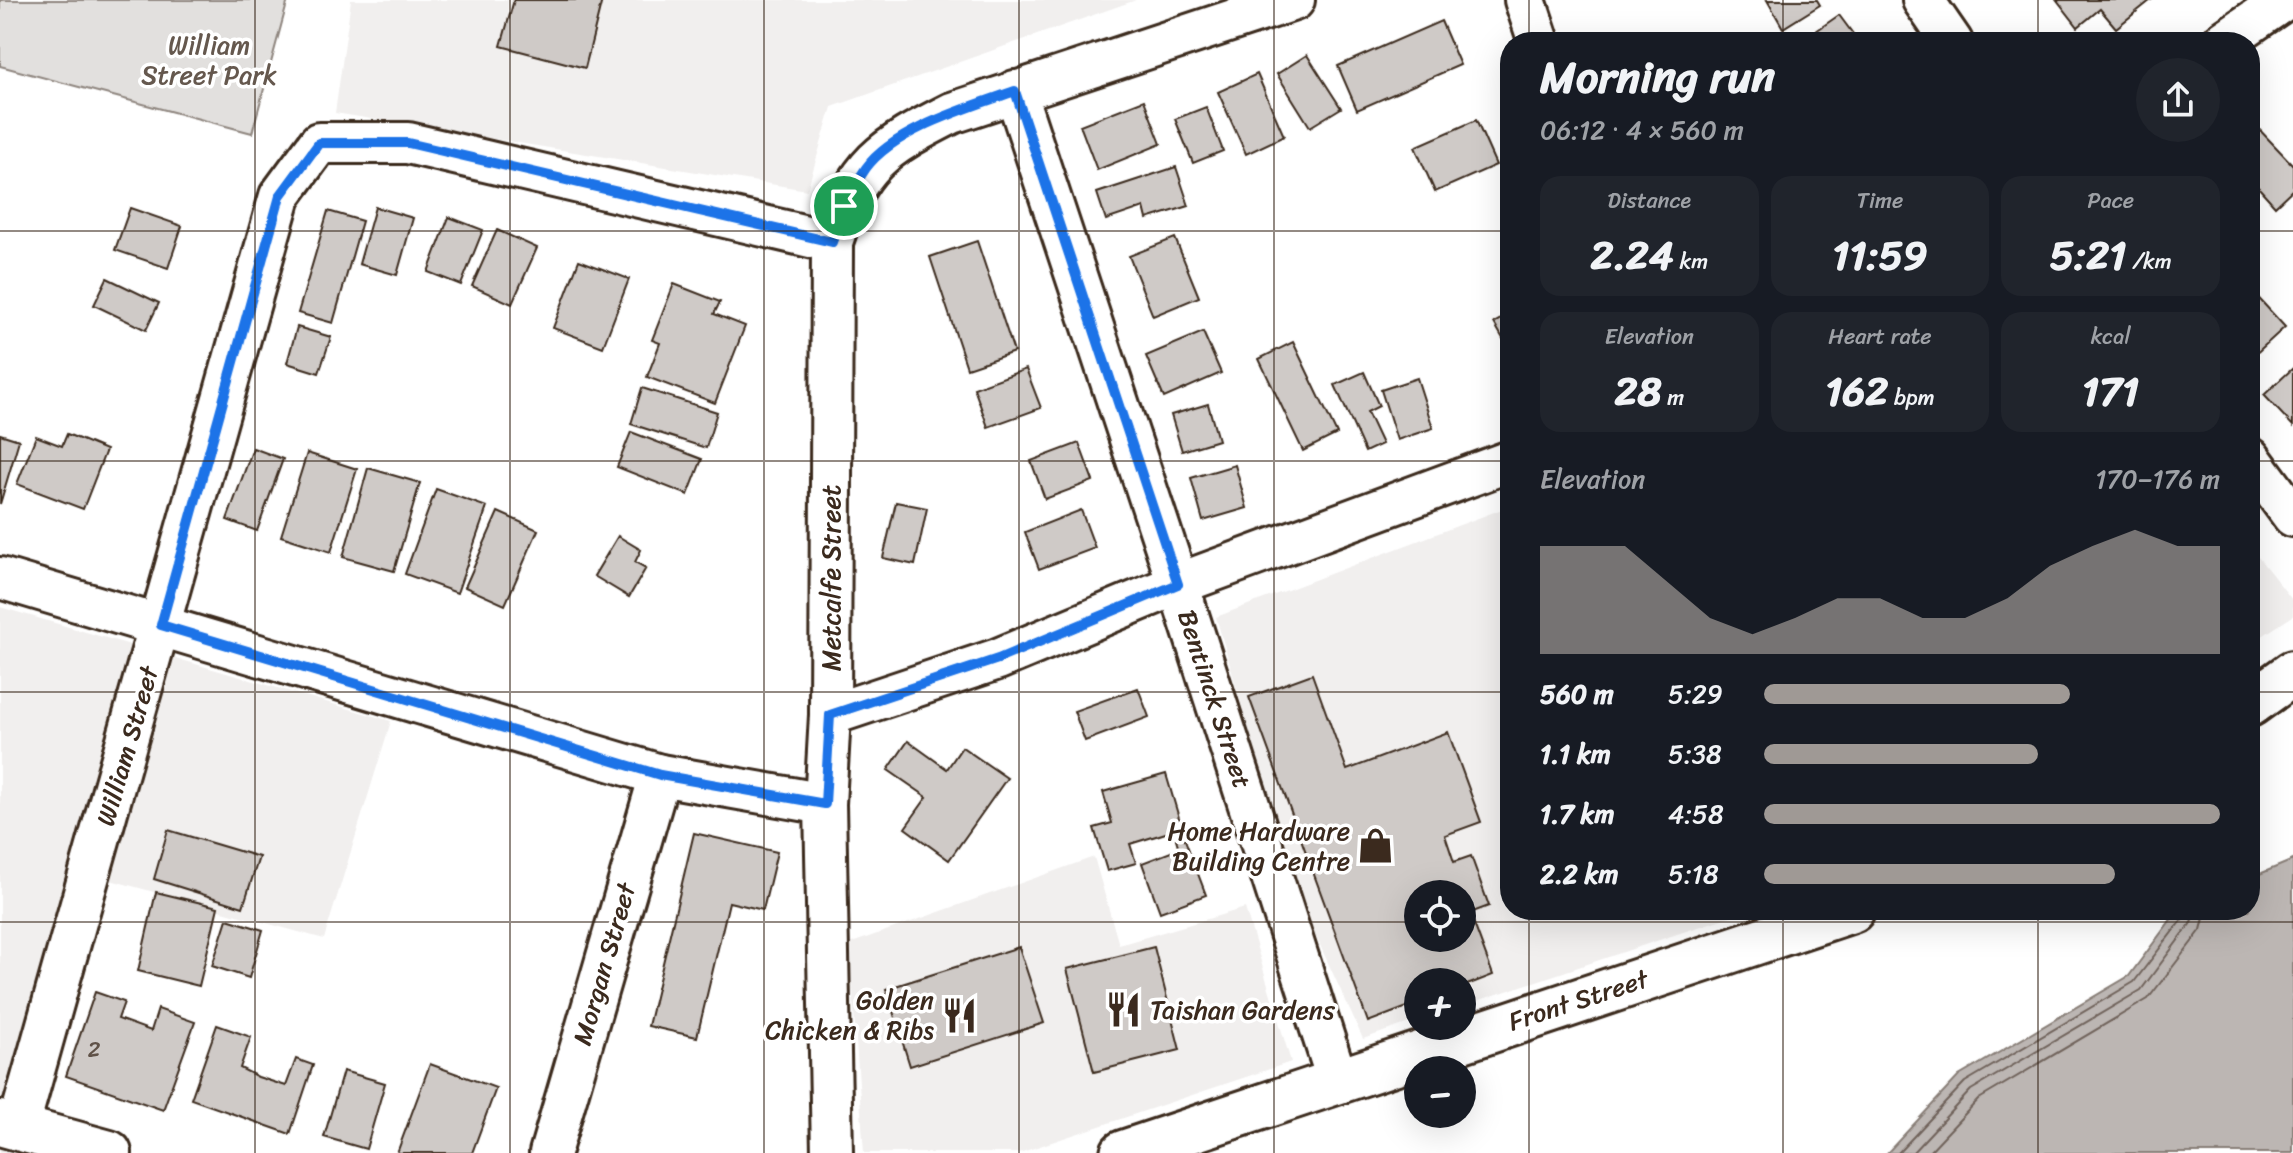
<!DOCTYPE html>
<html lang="en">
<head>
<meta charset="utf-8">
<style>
	:root { --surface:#171b24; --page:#20242c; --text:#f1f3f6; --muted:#9ea1a6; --accent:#9f9995 }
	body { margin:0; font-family:Sriracha,sans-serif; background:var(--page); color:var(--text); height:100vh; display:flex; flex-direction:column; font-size:30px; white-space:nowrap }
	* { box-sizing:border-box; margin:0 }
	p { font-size:26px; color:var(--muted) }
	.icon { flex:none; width:44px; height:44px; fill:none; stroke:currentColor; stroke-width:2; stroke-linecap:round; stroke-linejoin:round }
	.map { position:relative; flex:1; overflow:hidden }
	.panel { position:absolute; left:1500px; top:32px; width:760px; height:888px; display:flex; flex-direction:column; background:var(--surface); border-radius:32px; box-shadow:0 8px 32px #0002 }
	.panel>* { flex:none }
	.fabs { position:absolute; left:1404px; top:880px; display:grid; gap:16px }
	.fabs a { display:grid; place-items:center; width:72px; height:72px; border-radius:50%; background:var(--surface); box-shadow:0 8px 32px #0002; font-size:40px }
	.pin { position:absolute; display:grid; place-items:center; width:68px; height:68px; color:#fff; margin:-34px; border:4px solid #fff; border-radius:50%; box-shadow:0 2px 8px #0007 }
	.round { display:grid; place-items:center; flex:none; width:84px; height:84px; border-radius:42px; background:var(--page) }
	.headline { display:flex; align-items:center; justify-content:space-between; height:136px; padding:0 40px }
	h1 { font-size:44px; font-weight:700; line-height:60px }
	.stats { display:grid; grid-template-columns:repeat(3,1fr); gap:12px; height:136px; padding:8px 40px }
	.stats div { display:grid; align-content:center; border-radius:20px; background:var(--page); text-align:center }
	.stats b { font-size:40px; font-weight:700 }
	.stats small { font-size:22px; font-weight:400 }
	.stats p { font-size:22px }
	.chart { height:224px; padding:16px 40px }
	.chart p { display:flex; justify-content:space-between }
	.chart svg { width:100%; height:144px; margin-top:8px; fill:var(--accent); opacity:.7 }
	ul { padding:0 40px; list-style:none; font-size:26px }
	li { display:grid; grid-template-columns:128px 96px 1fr; align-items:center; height:60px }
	li i { height:20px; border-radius:10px; background:var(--accent) }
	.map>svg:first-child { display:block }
	.built { fill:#f1efee; fill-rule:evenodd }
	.green { fill:#e2e0de; stroke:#8e857e; stroke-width:2 }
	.water { fill:#bcb6b3; stroke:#887e77; stroke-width:2 }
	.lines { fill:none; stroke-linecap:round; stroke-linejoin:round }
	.shore { stroke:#6f625a; stroke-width:2 }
	.building { fill:#cfcac7; stroke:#3b2a1e; stroke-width:2; fill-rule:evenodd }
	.minor-casing { stroke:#3b2a1e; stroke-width:46 }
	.major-casing { stroke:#3b2a1e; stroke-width:50 }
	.minor { stroke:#fff; stroke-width:40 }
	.major { stroke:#fff; stroke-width:44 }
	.route-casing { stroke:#fff; stroke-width:16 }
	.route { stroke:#1a73e8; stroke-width:10 }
	.grid { fill:none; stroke:#3b2a1e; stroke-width:2; stroke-opacity:0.55 }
	.labels { text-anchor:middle; stroke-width:7; stroke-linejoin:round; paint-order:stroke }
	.number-label { font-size:22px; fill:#605248 }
	.park-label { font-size:26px; fill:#65584e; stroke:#fff }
	.street-label { font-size:26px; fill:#3b2a1e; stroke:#fff }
	.poi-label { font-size:26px; fill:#3b2a1e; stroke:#fff; text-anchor:end }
</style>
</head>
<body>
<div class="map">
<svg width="2293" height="1153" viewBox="0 0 2293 1153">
	<rect width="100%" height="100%" fill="#fff"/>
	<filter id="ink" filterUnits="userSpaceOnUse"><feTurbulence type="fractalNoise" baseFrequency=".0125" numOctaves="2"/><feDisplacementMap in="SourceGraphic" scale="16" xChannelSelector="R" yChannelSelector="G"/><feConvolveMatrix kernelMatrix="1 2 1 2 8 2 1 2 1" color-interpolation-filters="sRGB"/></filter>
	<g filter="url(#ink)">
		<g class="built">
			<path d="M 351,0 L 1136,0 L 832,107 L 807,190 L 335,113 Z"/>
			<path d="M 1510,506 L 1510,910 L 1749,910 L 1462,1006 L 1462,982 L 1418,982 L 1418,1020 L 1363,1039 L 1296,893 L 1216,617 ZM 1418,894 L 1462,894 L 1462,938 L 1418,938 Z"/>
			<path d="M 2250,547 L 2293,601 L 2293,616 L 2250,644 Z"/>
			<path d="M 0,607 L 391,721 L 324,939 L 107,879 L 28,1153 L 0,1153 Z"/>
			<path d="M 1094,857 L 1119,945 L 1245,908 L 1291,1062 L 1019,1153 L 864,1153 L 849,944 Z"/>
		</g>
		<path class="green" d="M 0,0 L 288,0 L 252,133 L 0,66 Z"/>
		<path class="water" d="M 2293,860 L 2293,1153 L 1887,1153 L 1959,1076 L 2129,976 L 2178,910 L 2250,910 L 2250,878 Z"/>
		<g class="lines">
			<g class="shore">
				<path d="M 1898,1153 L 1965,1082 L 2134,982 L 2183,918 L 2184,910"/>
				<path d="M 1912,1153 L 1971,1090 L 2141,990 L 2191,923 L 2194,910"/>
				<path d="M 1928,1153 L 1979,1099 L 2148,999 L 2201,930 L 2206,910"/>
			</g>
		</g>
		<g class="building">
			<path d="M 514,0 L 602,0 L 585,68 L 501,46 Z"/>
			<path d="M 1767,0 L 1817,0 L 1820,5 L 1783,28 Z"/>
			<path d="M 2057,0 L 2151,0 L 2116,28 L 2100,9 L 2078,27 Z"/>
			<path d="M 1839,15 L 1859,42 L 1804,42 L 1803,40 Z"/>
			<path d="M 1441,21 L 1460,65 L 1357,110 L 1338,66 Z"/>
			<path d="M 1307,55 L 1341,108 L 1310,127 L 1277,74 Z"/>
			<path d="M 1257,74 L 1284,136 L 1246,154 L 1218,92 Z"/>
			<path d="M 1144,100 L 1161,144 L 1097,170 L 1080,125 Z"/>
			<path d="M 1206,107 L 1223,151 L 1193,163 L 1175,119 Z"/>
			<path d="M 1476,120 L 1496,165 L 1435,192 L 1415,147 Z"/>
			<path d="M 2254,124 L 2293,165 L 2293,189 L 2275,206 L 2250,178 L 2250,128 Z"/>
			<path d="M 1176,167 L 1189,206 L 1147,219 L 1144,207 L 1106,220 L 1097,193 Z"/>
			<path d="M 375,207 L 413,218 L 397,275 L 359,264 Z"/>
			<path d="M 130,208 L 182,226 L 168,268 L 115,250 Z"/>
			<path d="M 328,211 L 362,221 L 333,323 L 298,313 Z"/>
			<path d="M 449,217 L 483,230 L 461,285 L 428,272 Z"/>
			<path d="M 497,230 L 537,248 L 512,304 L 472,286 Z"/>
			<path d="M 1175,238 L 1199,297 L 1153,316 L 1129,256 Z"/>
			<path d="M 977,241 L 1014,352 L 967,368 L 930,257 Z"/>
			<path d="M 579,260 L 629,279 L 603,347 L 553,328 Z"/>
			<path d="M 107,278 L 159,303 L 146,330 L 94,305 Z"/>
			<path d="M 674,284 L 720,302 L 714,314 L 745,326 L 715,403 L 647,377 L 660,343 L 652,340 Z"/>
			<path d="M 2252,291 L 2285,327 L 2250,359 L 2250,292 Z"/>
			<path d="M 1510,314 L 1510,351 L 1494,323 Z"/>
			<path d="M 297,327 L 331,337 L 319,373 L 287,363 Z"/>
			<path d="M 1203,332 L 1221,373 L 1164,398 L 1146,356 Z"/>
			<path d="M 1293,342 L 1337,434 L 1303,451 L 1259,359 Z"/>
			<path d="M 2293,368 L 2293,426 L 2264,395 Z"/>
			<path d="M 1026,369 L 1041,408 L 988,427 L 974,388 Z"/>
			<path d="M 1364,372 L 1379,406 L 1367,412 L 1382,444 L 1365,452 L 1335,385 Z"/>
			<path d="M 1417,378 L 1433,428 L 1397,440 L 1381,390 Z"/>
			<path d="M 642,388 L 717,412 L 706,448 L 631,424 Z"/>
			<path d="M 1208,404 L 1218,440 L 1182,451 L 1171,415 Z"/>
			<path d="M 631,432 L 702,459 L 688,495 L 617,467 Z"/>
			<path d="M 0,434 L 19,440 L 0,504 Z"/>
			<path d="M 67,434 L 106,450 L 83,509 L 17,484 L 36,436 L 62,446 Z"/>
			<path d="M 1079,443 L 1093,481 L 1045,499 L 1031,461 Z"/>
			<path d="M 253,448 L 283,459 L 257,531 L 227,520 Z"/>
			<path d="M 307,453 L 357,469 L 331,552 L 281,536 Z"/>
			<path d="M 1235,465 L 1247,508 L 1203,521 L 1191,478 Z"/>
			<path d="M 368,468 L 420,483 L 394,571 L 343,557 Z"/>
			<path d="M 436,489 L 487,507 L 457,593 L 405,574 Z"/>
			<path d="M 896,502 L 927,508 L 915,565 L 883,558 Z"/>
			<path d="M 1081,510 L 1095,548 L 1039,569 L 1025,532 Z"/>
			<path d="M 498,512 L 538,530 L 505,605 L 465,587 Z"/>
			<path d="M 618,536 L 641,550 L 635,562 L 646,568 L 629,597 L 594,576 Z"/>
			<path d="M 1312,674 L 1347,770 L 1448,732 L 1481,822 L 1445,835 L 1454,862 L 1471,856 L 1489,906 L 1470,913 L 1493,975 L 1462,987 L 1462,982 L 1418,982 L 1418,1003 L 1368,1022 L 1249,697 ZM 1418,894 L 1462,894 L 1462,938 L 1418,938 Z"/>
			<path d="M 1138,688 L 1149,717 L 1085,741 L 1074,711 Z"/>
			<path d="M 908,741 L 947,769 L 962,747 L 1007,778 L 949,860 L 905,828 L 927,797 L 888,770 Z"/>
			<path d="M 1166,774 L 1182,828 L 1130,844 L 1136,863 L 1107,871 L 1094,828 L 1112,823 L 1103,792 Z"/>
			<path d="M 168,830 L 259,857 L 243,907 L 154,879 Z"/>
			<path d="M 694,833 L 777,852 L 763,910 L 729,902 L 697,1037 L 648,1026 Z"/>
			<path d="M 1184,837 L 1206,895 L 1160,912 L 1142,863 L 1179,849 L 1176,839 Z"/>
			<path d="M 156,892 L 218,907 L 199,986 L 138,971 Z"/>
			<path d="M 227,919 L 263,930 L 249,978 L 212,966 Z"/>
			<path d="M 1019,947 L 1044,1023 L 910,1066 L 886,989 Z"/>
			<path d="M 1154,947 L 1180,1050 L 1094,1072 L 1067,969 Z"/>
			<path d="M 95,992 L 124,1002 L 118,1019 L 151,1031 L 158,1009 L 195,1022 L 163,1110 L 66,1076 Z"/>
			<path d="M 217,1025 L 251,1037 L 240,1068 L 258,1077 L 286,1086 L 296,1059 L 313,1065 L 290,1134 L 191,1099 Z"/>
			<path d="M 430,1064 L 496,1088 L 472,1153 L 397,1153 Z"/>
			<path d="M 343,1071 L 385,1083 L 366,1149 L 324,1137 Z"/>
		</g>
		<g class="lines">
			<defs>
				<g id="minor">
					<path d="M 1525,0 L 1539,42"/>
					<path d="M 1923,0 L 1952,42"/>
					<path d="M 2223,42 L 2284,0"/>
					<path d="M 1015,91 L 1178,584 L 1337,1079"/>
					<path d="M 2250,458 L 2293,516"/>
					<path d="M 0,578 L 660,775 L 825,804"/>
					<path d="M 830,715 L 998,659 L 1178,584 L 1510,461"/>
					<path d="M 18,1128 L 280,196 L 319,143 L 408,143 L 832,242"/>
					<path d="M 550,1153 L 660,775"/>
					<path d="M 832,1153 L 825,804 L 830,715 L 832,242 C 858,163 881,149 952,113 L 1294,0"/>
				</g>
				<g id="major">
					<path d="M 2250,704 L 2293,673"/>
					<path d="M 0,1123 L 109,1153"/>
					<path d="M 1123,1153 L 1852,910"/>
				</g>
			</defs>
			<use href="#minor" class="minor-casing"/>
			<use href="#major" class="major-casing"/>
			<use href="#minor" class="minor"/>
			<use href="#major" class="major"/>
		</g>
	</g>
	<g class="lines" filter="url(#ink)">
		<defs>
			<path id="route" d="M 1015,91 L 1178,584 L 998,659 L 830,715 L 825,804 L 660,775 L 161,625 L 280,196 L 319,143 L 408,143 L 832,242 C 841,216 850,191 866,168 C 894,129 971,107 1015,91 Z"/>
		</defs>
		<use href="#route" class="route-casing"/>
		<use href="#route" class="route"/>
	</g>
	<path class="grid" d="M 255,0 L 255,1153M 510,0 L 510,1153M 764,0 L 764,1153M 1019,0 L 1019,1153M 1274,0 L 1274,1153M 1529,0 L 1529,42M 1783,0 L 1783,42M 2038,0 L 2038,42M 0,231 L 1510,231M 2250,231 L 2293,231M 0,461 L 1510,461M 2250,461 L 2293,461M 0,692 L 1510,692M 2250,692 L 2293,692M 1529,910 L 1529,1153M 1783,910 L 1783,1153M 2038,910 L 2038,1153M 0,922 L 1418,922M 1462,922 L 2293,922"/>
	<defs>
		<symbol id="shop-bare" viewBox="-9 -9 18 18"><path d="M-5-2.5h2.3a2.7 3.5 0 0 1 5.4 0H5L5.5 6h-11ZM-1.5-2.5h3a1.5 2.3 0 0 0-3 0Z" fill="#3b2a1e" stroke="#fff" stroke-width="2.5" paint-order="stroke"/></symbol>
		<symbol id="restaurant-bare" viewBox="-9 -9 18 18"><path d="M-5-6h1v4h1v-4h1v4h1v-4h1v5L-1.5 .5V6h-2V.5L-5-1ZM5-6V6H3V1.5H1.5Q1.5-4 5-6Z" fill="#3b2a1e" stroke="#fff" stroke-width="2.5" paint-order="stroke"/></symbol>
	</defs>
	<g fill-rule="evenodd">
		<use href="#shop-bare" x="1350" y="820" width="51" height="51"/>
		<use href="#restaurant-bare" x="1098" y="984" width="51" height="51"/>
		<use href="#restaurant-bare" x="934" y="990" width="51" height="51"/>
	</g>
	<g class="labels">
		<g class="number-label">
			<text x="94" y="1057">2</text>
		</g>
		<g class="park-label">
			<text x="209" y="54">William<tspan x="209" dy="30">Street Park</tspan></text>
		</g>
		<g class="street-label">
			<text transform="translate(831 578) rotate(-90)" y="9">Metcalfe Street</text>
			<text transform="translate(1215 699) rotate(72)" y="9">Bentinck Street</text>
			<text transform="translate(127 746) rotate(-74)" y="9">William Street</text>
			<text transform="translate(604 964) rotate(-74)" y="9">Morgan Street</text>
			<text transform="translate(1578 1000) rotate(-18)" y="9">Front Street</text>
		</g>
		<g class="poi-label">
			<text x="1350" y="840">Home Hardware<tspan x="1350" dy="30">Building Centre</tspan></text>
			<text x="934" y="1009">Golden<tspan x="934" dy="30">Chicken &amp; Ribs</tspan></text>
			<text x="1150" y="1019" text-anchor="start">Taishan Gardens</text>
		</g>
	</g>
</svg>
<div class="fabs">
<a><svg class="icon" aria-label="locate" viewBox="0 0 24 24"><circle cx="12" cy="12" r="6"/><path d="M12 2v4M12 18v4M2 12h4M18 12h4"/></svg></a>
<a>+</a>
<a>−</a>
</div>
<div class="pin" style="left:844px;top:206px;background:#1e9e55"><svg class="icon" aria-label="arrive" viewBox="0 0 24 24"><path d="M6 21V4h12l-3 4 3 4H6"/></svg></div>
<section class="panel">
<div class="headline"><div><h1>Morning run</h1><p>06:12 · 4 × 560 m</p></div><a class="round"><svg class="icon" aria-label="share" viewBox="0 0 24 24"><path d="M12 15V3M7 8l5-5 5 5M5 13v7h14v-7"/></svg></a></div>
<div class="stats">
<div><p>Distance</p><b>2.24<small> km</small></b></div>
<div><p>Time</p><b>11:59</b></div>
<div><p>Pace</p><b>5:21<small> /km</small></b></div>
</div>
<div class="stats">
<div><p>Elevation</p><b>28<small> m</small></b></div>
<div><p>Heart rate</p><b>162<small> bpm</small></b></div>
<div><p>kcal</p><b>171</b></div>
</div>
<div class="chart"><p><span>Elevation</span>170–176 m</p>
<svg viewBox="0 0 160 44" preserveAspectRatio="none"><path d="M0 44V11L10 11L20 11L30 22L40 33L50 38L60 33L70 27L80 27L90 33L100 33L110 27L120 17L130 11L140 6L150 11L160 11V44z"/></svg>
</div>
<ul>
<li><b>560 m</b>5:29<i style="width:67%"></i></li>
<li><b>1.1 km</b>5:38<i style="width:60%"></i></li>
<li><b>1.7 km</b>4:58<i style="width:100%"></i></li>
<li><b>2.2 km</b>5:18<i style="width:77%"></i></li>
</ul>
</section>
</div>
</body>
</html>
